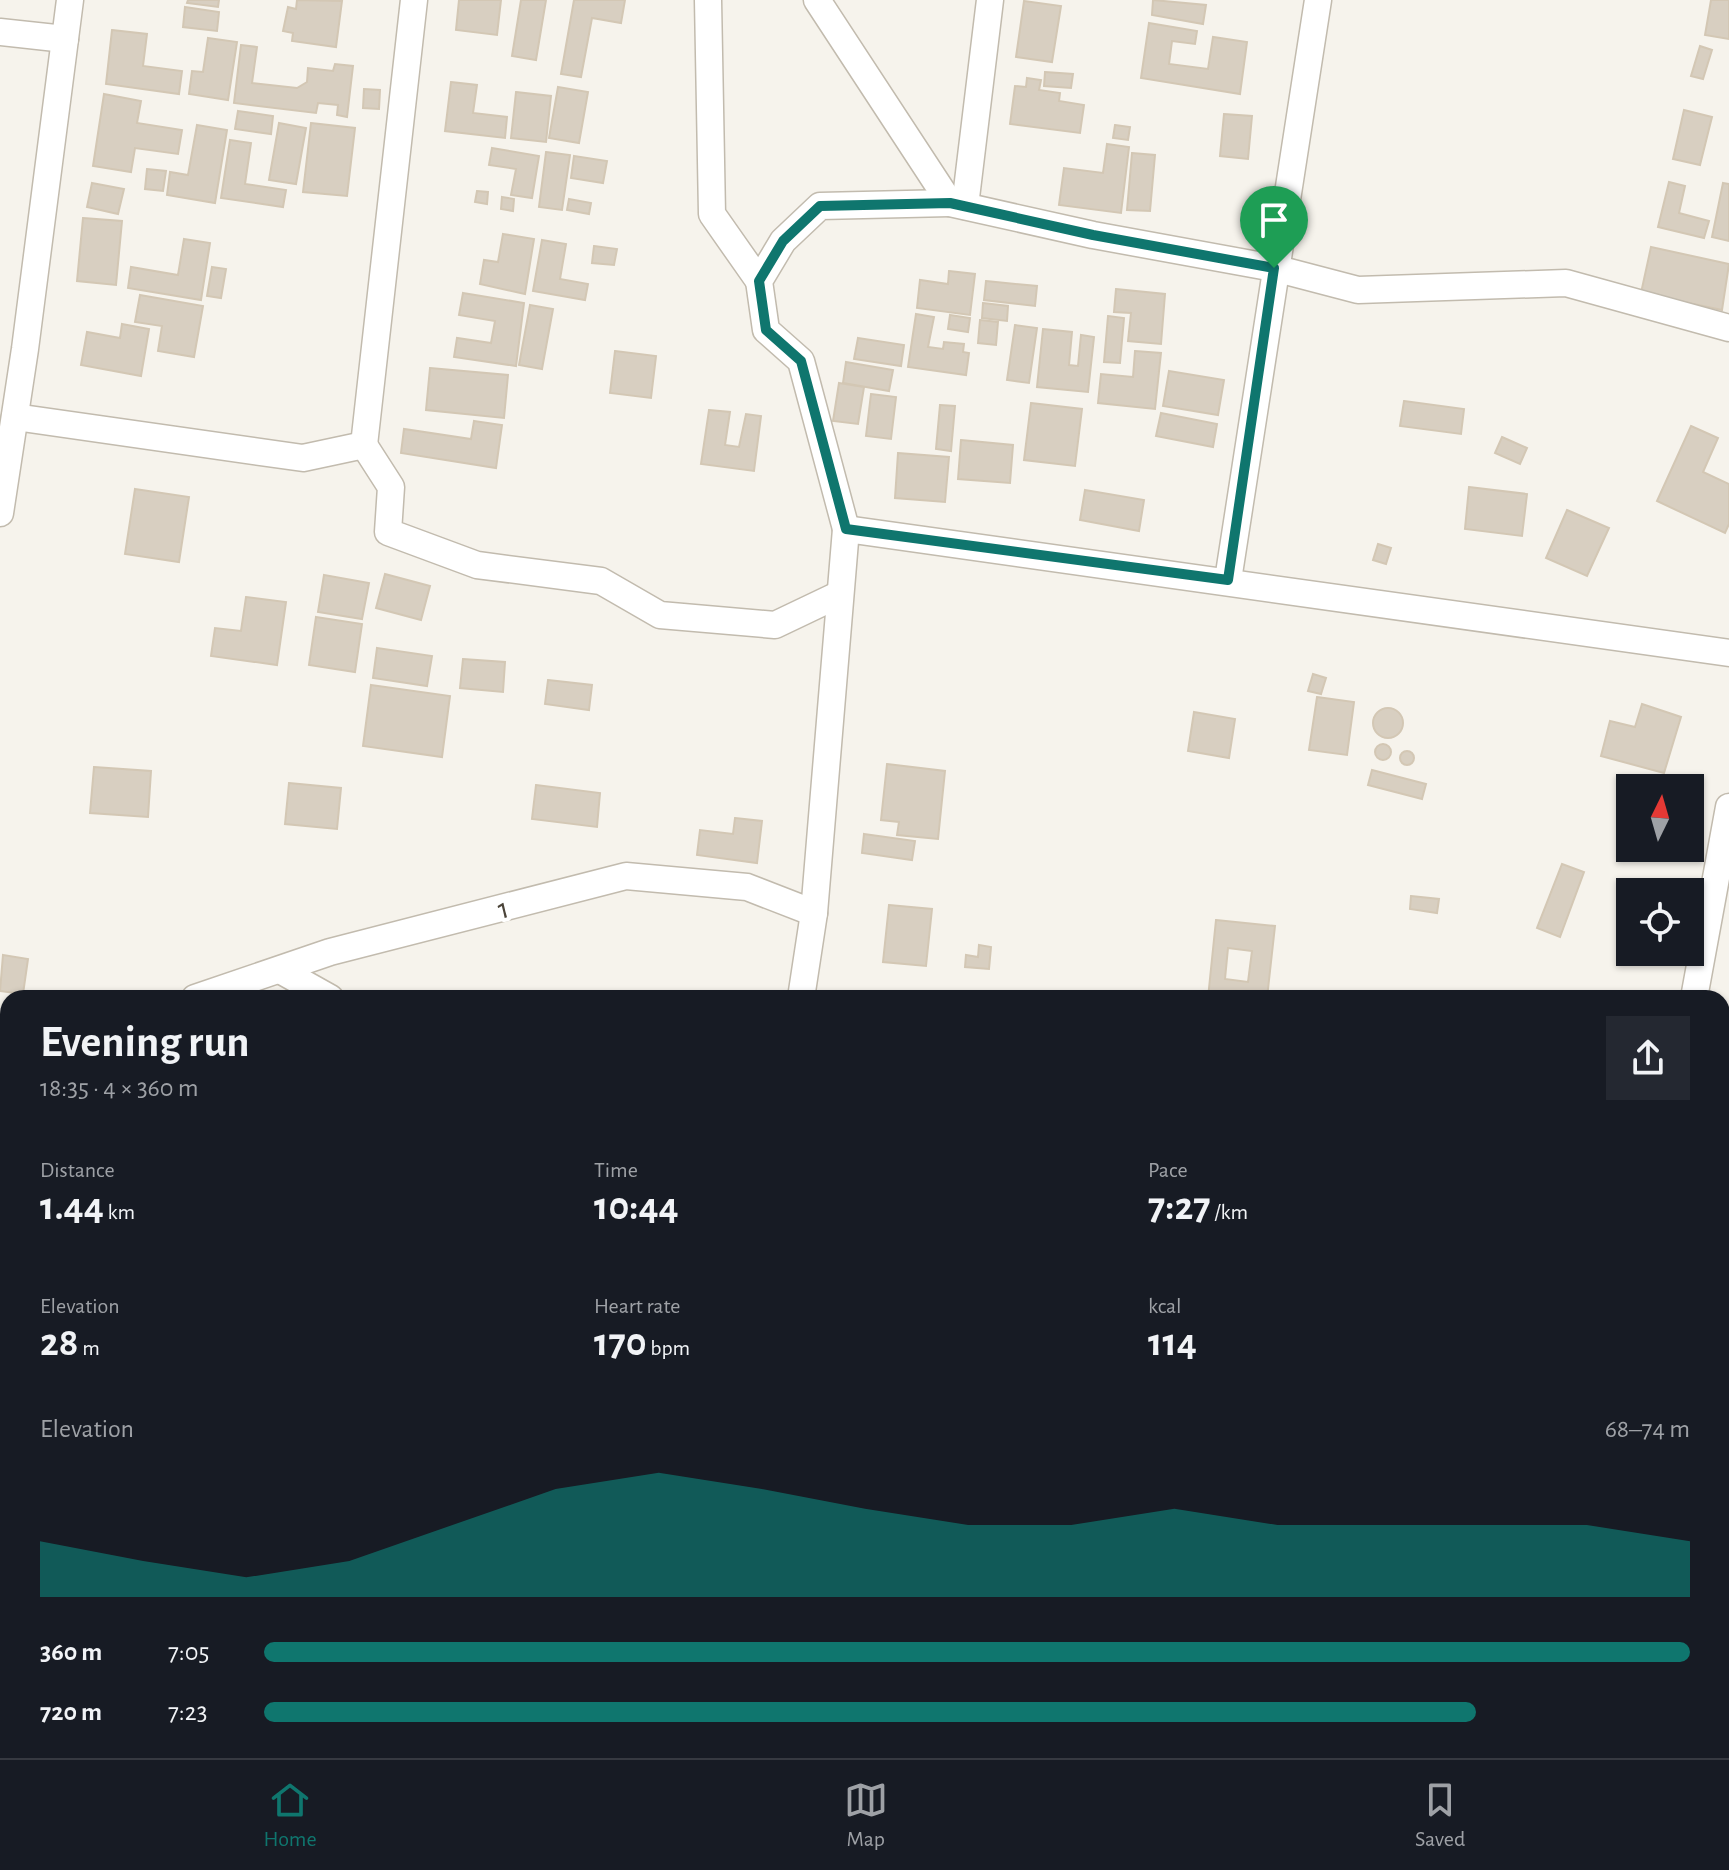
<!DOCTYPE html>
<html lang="en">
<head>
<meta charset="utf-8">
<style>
	:root { --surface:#171b24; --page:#242831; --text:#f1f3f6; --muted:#9ea1a6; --line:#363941; --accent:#0f766e }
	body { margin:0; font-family:"Alegreya Sans",sans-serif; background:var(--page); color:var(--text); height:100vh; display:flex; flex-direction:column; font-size:30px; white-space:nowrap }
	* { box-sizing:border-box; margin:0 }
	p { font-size:26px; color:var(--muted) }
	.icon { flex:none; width:44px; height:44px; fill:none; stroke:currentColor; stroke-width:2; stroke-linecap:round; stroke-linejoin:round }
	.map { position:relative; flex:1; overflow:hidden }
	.details { position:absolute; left:0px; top:990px; width:1730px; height:768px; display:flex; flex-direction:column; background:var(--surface); border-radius:24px 24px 0 0; box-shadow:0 2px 6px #0004 }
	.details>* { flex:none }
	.needle { width:52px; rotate:5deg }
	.tools { position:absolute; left:1616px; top:774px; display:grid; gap:16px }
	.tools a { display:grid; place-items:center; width:88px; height:88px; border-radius:0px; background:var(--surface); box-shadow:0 2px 6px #0004; font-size:40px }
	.pin { position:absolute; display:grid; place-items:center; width:68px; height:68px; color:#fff; margin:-82px -34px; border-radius:50% 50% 50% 0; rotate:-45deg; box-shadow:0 0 8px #0007 }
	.pin .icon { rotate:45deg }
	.round { display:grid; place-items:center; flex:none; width:84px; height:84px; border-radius:0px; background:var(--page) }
	.headline { display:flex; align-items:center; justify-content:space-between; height:136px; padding:0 40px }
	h1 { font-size:44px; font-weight:700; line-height:60px }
	.stats { display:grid; grid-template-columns:repeat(3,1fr); gap:12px; height:136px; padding:8px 40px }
	.stats div { display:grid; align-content:center }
	.stats b { font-size:40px; font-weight:700 }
	.stats small { font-size:22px; font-weight:400 }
	.stats p { font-size:22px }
	.chart { height:224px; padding:16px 40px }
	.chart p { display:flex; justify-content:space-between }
	.chart svg { width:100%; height:144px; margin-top:8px; fill:var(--accent); opacity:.7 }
	ul { padding:0 40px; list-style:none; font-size:26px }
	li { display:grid; grid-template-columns:128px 96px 1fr; align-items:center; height:60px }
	li i { height:20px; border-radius:10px; background:var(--accent) }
	.menu { display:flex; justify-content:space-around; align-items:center; height:112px; border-top:2px solid var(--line); background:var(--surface); font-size:22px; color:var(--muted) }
	.menu a { display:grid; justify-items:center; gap:4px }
	.menu .active { color:var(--accent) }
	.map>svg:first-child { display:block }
	.medical { fill:#f6e3e0 }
	.building { fill:#d8cfc1; stroke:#d3c7b4; stroke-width:2; fill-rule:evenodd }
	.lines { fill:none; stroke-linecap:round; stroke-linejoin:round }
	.minor-casing { stroke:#c2bbae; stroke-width:29 }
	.minor { stroke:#fff; stroke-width:26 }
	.route-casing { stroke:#fff; stroke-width:16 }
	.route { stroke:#0f766e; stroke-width:10 }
	.labels { text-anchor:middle; stroke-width:8; stroke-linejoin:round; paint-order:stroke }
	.street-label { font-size:30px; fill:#4b4439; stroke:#fff }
</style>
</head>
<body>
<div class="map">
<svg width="1729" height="1758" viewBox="0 0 1729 1758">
	<rect width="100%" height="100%" fill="#f6f3ec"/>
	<path class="medical" d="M 1722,1305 L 1729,1307 L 1729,1758 L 1583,1758 L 1585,1750 L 1722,1750 Z"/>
	<g class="building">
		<path d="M 188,0 L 219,0 L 218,7 L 187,3 Z"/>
		<path d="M 297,0 L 342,1 L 336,47 L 292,41 L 293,33 L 283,31 L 288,7 L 296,9 Z"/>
		<path d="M 459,0 L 501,0 L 497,35 L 456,30 Z"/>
		<path d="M 521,0 L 546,0 L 536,60 L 512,56 Z"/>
		<path d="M 574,0 L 625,0 L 621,23 L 592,18 L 581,77 L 561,74 Z"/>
		<path d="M 1153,0 L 1206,5 L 1203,24 L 1152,15 Z"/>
		<path d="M 1711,0 L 1729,0 L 1729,39 L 1705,35 Z"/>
		<path d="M 1024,1 L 1061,6 L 1052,62 L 1016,57 Z"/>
		<path d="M 185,7 L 219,12 L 217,31 L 183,27 Z"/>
		<path d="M 1149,23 L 1197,31 L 1195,44 L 1172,41 L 1169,64 L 1208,69 L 1213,37 L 1247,42 L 1240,94 L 1141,78 Z"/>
		<path d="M 112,30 L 147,34 L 143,66 L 182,71 L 179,94 L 106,84 Z"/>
		<path d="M 208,38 L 237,42 L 228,100 L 189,94 L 192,71 L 203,72 Z"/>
		<path d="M 241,45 L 257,47 L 252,83 L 297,88 L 307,82 L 308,68 L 333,71 L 335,64 L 353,66 L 347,117 L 337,115 L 338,105 L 318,103 L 316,113 L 234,103 Z"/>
		<path d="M 1700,46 L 1712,50 L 1703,79 L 1691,76 Z"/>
		<path d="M 1045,72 L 1073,74 L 1071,88 L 1044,86 Z"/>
		<path d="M 1027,78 L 1041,80 L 1039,90 L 1060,93 L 1059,101 L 1084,105 L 1080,133 L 1010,124 L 1015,86 L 1026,87 Z"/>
		<path d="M 451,82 L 477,85 L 473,113 L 507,117 L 505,138 L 445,131 Z"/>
		<path d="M 558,87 L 588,92 L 579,143 L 549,138 Z"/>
		<path d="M 364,89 L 380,90 L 379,109 L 363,108 Z"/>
		<path d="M 516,92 L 551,96 L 546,142 L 511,138 Z"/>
		<path d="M 104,94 L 141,101 L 137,123 L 182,130 L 178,154 L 135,148 L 131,172 L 93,166 Z"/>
		<path d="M 1684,110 L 1712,117 L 1700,165 L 1673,159 Z"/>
		<path d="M 238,111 L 273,116 L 271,134 L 235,129 Z"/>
		<path d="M 1224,114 L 1252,116 L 1248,159 L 1220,156 Z"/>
		<path d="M 279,123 L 306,128 L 296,184 L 269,180 Z"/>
		<path d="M 311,123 L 355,128 L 347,196 L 303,192 Z"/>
		<path d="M 197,125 L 227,130 L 215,203 L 167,195 L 170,172 L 188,175 Z"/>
		<path d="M 1115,125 L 1130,127 L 1128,140 L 1113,138 Z"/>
		<path d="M 230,140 L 251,143 L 245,184 L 286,190 L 283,207 L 221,198 Z"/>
		<path d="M 1107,144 L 1129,147 L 1121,213 L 1059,205 L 1064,168 L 1103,173 Z"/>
		<path d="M 492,148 L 539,156 L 532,198 L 511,195 L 516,169 L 489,165 Z"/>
		<path d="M 546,152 L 570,155 L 562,210 L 539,207 Z"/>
		<path d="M 1132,153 L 1155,155 L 1150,211 L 1127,210 Z"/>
		<path d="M 574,156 L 607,161 L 603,183 L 571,178 Z"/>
		<path d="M 147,169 L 166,171 L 163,191 L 145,189 Z"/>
		<path d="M 1669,182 L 1685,186 L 1679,213 L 1709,221 L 1704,238 L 1658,227 Z"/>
		<path d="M 92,183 L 124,189 L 118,214 L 87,207 Z"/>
		<path d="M 1723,183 L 1729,184 L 1729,241 L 1712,237 Z"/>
		<path d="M 477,191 L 488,192 L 487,204 L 475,202 Z"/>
		<path d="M 502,197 L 514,199 L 513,211 L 501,209 Z"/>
		<path d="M 569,199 L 591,203 L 589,214 L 567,210 Z"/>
		<path d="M 83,218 L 122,221 L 116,285 L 77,281 Z"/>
		<path d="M 503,234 L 534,239 L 525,294 L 480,284 L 484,260 L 498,262 Z"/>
		<path d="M 184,239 L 210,243 L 201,300 L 128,288 L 131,267 L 178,275 Z"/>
		<path d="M 542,240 L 566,244 L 560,279 L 588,284 L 585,300 L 533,291 Z"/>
		<path d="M 594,246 L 617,249 L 614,265 L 592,263 Z"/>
		<path d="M 1651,247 L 1729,264 L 1722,310 L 1641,293 Z"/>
		<path d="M 212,267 L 226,269 L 221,298 L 207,296 Z"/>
		<path d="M 949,271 L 975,274 L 970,315 L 917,308 L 920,280 L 948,284 Z"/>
		<path d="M 986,281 L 1037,286 L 1035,306 L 984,300 Z"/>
		<path d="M 1116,289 L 1165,294 L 1161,344 L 1128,341 L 1131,313 L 1114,312 Z"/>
		<path d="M 463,293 L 524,303 L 516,366 L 454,357 L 457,338 L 491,343 L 495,321 L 459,315 Z"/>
		<path d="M 140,295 L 203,306 L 194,357 L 158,351 L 162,326 L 135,322 Z"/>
		<path d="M 983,303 L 1008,306 L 1007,321 L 982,318 Z"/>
		<path d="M 530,305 L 553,309 L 542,369 L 519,365 Z"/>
		<path d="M 916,314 L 934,317 L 928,347 L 943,349 L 944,342 L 964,344 L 963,352 L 969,353 L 966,375 L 908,367 Z"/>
		<path d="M 950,315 L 970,318 L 968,332 L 948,329 Z"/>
		<path d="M 1108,316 L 1124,318 L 1120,363 L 1104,362 Z"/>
		<path d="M 980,320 L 998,322 L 996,345 L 978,343 Z"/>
		<path d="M 122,324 L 149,329 L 141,376 L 81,365 L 87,332 L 120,338 Z"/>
		<path d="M 1015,325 L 1037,328 L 1029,383 L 1007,380 Z"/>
		<path d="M 1043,329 L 1072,332 L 1069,365 L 1078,366 L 1081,335 L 1094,337 L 1088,392 L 1037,387 Z"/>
		<path d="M 858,338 L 904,345 L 901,366 L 854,359 Z"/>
		<path d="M 615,351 L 656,356 L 651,398 L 610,393 Z"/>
		<path d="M 1135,351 L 1161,353 L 1155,409 L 1098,403 L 1101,374 L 1133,377 Z"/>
		<path d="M 846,362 L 893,370 L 889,391 L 843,383 Z"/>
		<path d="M 430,368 L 508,375 L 504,418 L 426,410 Z"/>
		<path d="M 1169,371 L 1224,380 L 1218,415 L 1163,406 Z"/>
		<path d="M 839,383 L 864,387 L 858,424 L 833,421 Z"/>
		<path d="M 871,394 L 896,397 L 891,439 L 866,436 Z"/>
		<path d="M 1404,401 L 1464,409 L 1461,434 L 1400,426 Z"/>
		<path d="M 1031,403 L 1082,409 L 1075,466 L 1024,460 Z"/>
		<path d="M 940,405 L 955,406 L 951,451 L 936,449 Z"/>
		<path d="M 709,410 L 730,412 L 725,445 L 739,447 L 746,414 L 761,416 L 754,471 L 701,464 Z"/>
		<path d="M 1161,413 L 1217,424 L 1213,447 L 1156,436 Z"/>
		<path d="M 474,421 L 502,425 L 496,468 L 401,453 L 404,429 L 471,439 Z"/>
		<path d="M 1691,426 L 1718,438 L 1703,472 L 1729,484 L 1729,524 L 1725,533 L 1657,501 Z"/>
		<path d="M 1502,437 L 1527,448 L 1520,464 L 1495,453 Z"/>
		<path d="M 961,440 L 1013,445 L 1010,483 L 958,479 Z"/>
		<path d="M 898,453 L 949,457 L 945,502 L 895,498 Z"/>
		<path d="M 1469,487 L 1527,494 L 1522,536 L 1465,529 Z"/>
		<path d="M 135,489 L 189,497 L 179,562 L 125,554 Z"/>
		<path d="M 1085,490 L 1144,500 L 1139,531 L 1080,520 Z"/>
		<path d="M 1567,510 L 1609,528 L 1587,576 L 1546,558 Z"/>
		<path d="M 1378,544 L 1391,548 L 1386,564 L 1373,560 Z"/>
		<path d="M 385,574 L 430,586 L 421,620 L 376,608 Z"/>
		<path d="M 324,575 L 369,583 L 362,619 L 318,612 Z"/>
		<path d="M 246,597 L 286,602 L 277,665 L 211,656 L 215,628 L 241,631 Z"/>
		<path d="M 316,617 L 362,624 L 355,672 L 309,665 Z"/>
		<path d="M 377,648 L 432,656 L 427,686 L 373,678 Z"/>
		<path d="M 463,659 L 505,662 L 503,692 L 460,688 Z"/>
		<path d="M 1313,674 L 1326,678 L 1321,694 L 1308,691 Z"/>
		<path d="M 548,680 L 592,685 L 589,710 L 545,704 Z"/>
		<path d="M 371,685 L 450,696 L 442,757 L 363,746 Z"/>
		<path d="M 1317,697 L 1354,702 L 1347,755 L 1309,750 Z"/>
		<path d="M 1642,704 L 1681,717 L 1664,773 L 1601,756 L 1610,721 L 1635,727 Z"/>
		<circle cx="1388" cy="723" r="15"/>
		<path d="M 1194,712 L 1235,719 L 1229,758 L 1188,751 Z"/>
		<circle cx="1383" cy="752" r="8"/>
		<circle cx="1407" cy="758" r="7"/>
		<path d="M 887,764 L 945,771 L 938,839 L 897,835 L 899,822 L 881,820 Z"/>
		<path d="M 94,767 L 151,771 L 148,817 L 90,813 Z"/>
		<path d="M 1372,770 L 1426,784 L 1422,799 L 1368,785 Z"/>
		<path d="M 289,783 L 341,788 L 337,829 L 285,824 Z"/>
		<path d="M 536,785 L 600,793 L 597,827 L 532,819 Z"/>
		<path d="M 735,818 L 762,821 L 757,863 L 697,855 L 700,830 L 733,834 Z"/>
		<path d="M 864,834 L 915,841 L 912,860 L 862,853 Z"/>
		<path d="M 1562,864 L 1584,872 L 1560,937 L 1537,928 Z"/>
		<path d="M 1411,896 L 1439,899 L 1437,913 L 1410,909 Z"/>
		<path d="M 889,905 L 932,909 L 926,966 L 883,962 Z"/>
		<path d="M 1216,920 L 1275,926 L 1267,998 L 1208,998 ZM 1228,948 L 1252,951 L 1248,982 L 1225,979 Z"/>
		<path d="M 979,945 L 991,947 L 989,969 L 965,967 L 966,955 L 978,957 Z"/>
		<path d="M 3,955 L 28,959 L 23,994 L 0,991 Z"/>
		<path d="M 0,1456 L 8,1457 L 8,1519 L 0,1518 Z"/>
		<path d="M 0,1616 L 5,1616 L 4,1662 L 0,1662 Z"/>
		<path d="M 1727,1665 L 1729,1666 L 1729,1699 L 1722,1695 L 1722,1672 Z"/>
		<path d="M 1728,1732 L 1729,1758 L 1673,1758 L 1677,1750 L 1722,1750 Z"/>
		<path d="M 550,1750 L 614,1750 L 613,1758 L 549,1758 Z"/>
		<path d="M 797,1750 L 817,1750 L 816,1757 L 821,1758 L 796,1758 Z"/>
		<path d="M 1180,1750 L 1196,1750 L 1195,1758 L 1180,1758 Z"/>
		<path d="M 1240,1750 L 1269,1750 L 1268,1758 L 1238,1758 Z"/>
	</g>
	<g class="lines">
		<defs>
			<g id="minor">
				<path d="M 708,0 L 712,214 L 759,281"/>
				<path d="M 817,0 L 950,203 L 1093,235 L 1274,268 L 1358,290 L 1566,283 L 1729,328"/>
				<path d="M 0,32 L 65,39"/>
				<path d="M 965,206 L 990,0"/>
				<path d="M 15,417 L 303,458 L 364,445 L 414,0"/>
				<path d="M 364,445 L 391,487 L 388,532 L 477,565 L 601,581 L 660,615 L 775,625 L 840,594"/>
				<path d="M 0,513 L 25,349 L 70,0"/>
				<path d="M 846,529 L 801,361 L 766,330 L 759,281 L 783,241 L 820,206 L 950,203"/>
				<path d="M 1228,580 L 1318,0"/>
				<path d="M 280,970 L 330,998"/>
				<path d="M 195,998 L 330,952 L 626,876 L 747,887 L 814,913"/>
				<path d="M 801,998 L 814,913 L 846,529 L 1729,653"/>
				<path d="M 1694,998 L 1729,807"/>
				<path d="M 0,1041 L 8,1040"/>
				<path d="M 1722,1202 L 1729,1204"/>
				<path d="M 0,1404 L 8,1405"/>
				<path d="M 0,1722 L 8,1723"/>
				<path d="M 198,1750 L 253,1758"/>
				<path d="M 1511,1758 L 1514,1750"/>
			</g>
		</defs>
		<use href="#minor" class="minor-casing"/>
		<use href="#minor" class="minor"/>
	</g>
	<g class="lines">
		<defs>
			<path id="route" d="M 950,203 L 1093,235 L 1274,268 L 1228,580 L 846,529 L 801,361 L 766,330 L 759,281 L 783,241 L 820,206 Z"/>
		</defs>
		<use href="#route" class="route-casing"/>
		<use href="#route" class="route"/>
	</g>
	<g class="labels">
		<g class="street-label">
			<text transform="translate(503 908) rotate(-14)" y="10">1</text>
		</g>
	</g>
</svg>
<div class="tools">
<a><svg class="needle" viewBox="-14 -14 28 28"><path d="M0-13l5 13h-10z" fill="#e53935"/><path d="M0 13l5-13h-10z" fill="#9ea1a6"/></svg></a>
<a><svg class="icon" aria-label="locate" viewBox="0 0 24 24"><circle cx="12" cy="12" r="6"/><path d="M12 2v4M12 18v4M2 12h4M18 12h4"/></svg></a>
</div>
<div class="pin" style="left:1274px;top:268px;background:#1e9e55"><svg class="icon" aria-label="arrive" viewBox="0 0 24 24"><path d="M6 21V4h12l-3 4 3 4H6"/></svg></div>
<section class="details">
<div class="headline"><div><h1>Evening run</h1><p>18:35 · 4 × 360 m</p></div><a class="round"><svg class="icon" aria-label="share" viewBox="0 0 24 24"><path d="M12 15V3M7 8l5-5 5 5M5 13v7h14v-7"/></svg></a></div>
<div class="stats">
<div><p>Distance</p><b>1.44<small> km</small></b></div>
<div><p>Time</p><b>10:44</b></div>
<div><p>Pace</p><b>7:27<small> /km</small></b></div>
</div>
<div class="stats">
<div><p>Elevation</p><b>28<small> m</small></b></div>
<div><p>Heart rate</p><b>170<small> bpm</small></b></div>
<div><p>kcal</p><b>114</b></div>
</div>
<div class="chart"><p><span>Elevation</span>68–74 m</p>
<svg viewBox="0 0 160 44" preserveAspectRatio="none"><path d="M0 44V27L10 33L20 38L30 33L40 22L50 11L60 6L70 11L80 17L90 22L100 22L110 17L120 22L130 22L140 22L150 22L160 27V44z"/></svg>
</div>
<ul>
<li><b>360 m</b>7:05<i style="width:100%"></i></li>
<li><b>720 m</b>7:23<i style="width:85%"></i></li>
</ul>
</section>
</div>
<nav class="menu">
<a class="active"><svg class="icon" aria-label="home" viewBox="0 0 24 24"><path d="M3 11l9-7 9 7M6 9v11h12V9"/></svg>Home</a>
<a><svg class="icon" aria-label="map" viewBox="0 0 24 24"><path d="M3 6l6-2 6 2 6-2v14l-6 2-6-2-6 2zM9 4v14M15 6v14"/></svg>Map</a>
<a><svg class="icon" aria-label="saved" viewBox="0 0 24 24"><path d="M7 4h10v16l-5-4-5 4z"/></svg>Saved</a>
</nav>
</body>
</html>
